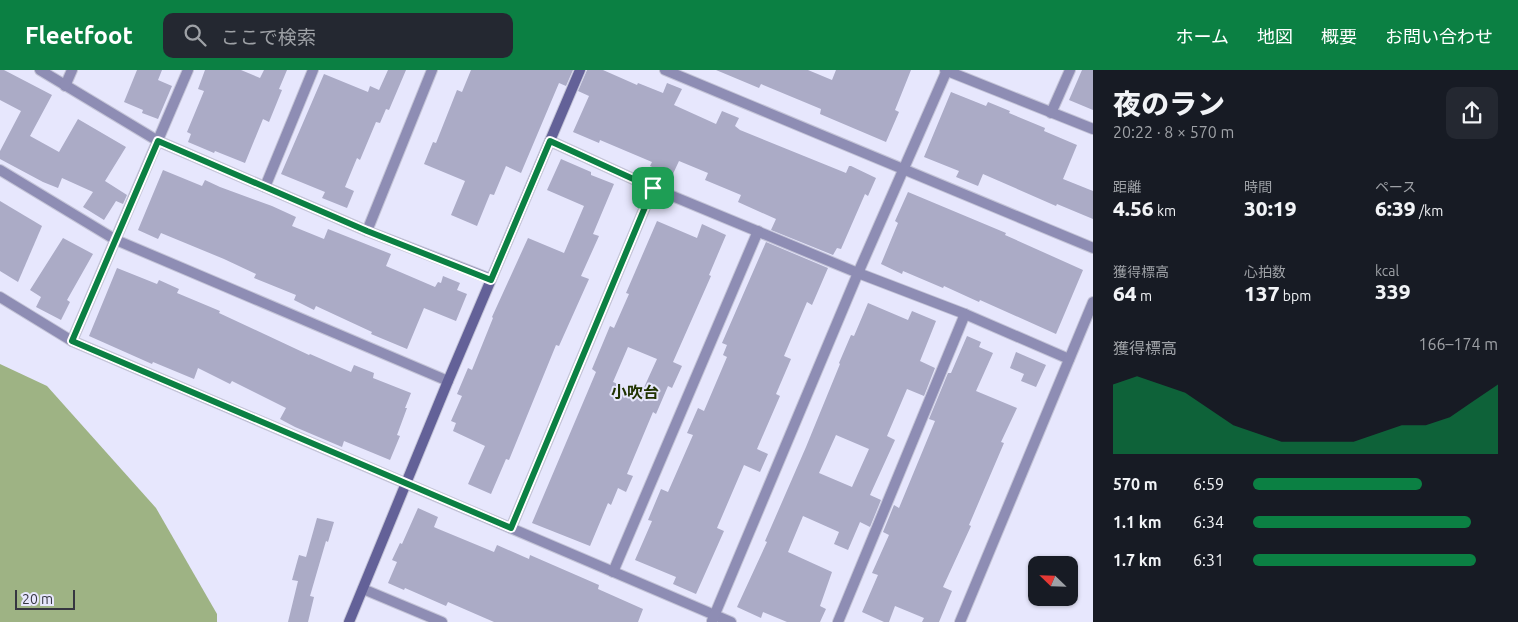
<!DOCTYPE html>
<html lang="ja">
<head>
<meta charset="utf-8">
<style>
	:root { --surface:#171b24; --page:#242831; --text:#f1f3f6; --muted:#9ea1a6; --accent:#0b8043 }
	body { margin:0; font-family:Ubuntu,"Noto Sans JP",sans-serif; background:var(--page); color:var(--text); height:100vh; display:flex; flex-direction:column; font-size:19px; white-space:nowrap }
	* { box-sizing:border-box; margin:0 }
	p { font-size:16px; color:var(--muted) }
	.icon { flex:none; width:28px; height:28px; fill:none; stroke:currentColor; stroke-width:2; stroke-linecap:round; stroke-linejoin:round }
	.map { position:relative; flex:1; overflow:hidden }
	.sheet { display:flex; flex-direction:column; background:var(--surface); width:425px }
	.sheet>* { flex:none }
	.needle { width:32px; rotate:293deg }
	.buttons { position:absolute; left:1028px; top:486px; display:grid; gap:10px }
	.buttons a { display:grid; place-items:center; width:50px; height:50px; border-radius:10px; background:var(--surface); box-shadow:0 1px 4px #0004; font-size:25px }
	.scale { position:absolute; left:15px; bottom:12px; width:60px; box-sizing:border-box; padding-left:5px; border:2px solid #363641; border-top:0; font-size:14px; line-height:18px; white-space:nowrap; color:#363641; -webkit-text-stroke:4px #e7e7fd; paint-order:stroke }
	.pin { position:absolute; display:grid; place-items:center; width:42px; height:42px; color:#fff; margin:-21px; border-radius:10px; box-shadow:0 2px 8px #0006 }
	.round { display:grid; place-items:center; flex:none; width:52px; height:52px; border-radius:10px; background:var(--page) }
	.overview { display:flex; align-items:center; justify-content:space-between; height:85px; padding:0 20px }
	h1 { font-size:28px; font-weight:800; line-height:38px }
	.figures { display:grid; grid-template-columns:repeat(3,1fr); gap:8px; height:85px; padding:5px 20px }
	.figures div { display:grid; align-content:center }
	.figures b { font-size:21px; font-weight:800 }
	.figures small { font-size:14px; font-weight:400 }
	.figures p { font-size:14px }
	.chart { height:140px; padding:10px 20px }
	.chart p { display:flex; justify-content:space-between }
	.chart svg { width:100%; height:90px; margin-top:5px; fill:var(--accent); opacity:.7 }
	ul { padding:0 20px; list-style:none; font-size:16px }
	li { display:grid; grid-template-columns:80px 60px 1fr; align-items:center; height:38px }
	li i { height:12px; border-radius:6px; background:var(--accent) }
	header { display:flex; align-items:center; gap:30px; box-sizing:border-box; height:70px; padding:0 25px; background:var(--accent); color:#fff }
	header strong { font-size:24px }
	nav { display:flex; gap:28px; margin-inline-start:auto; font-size:18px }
	.search { width:350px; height:45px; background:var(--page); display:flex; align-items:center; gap:12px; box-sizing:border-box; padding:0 18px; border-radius:10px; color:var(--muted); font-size:19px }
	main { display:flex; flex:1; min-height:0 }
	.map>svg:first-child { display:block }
	.forest { fill:#9eb384 }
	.building { fill:#ababc6; fill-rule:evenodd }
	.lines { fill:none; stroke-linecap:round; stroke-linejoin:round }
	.street-casing { stroke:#c4c4d7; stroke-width:12 }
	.secondary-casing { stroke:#c4c4d7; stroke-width:12 }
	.street { stroke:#8e8db4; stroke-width:10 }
	.secondary { stroke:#636198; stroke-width:10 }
	.route-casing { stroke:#fff; stroke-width:10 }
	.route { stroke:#0b8043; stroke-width:6 }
	.labels { text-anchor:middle; stroke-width:4; stroke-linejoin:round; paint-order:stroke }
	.neighbourhood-label { font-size:16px; font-weight:bold; fill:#203300; stroke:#e7e7fd }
</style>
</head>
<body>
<header>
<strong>Fleetfoot</strong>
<div class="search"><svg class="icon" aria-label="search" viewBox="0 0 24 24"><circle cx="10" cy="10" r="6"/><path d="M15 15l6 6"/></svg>ここで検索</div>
<nav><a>ホーム</a><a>地図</a><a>概要</a><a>お問い合わせ</a></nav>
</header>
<main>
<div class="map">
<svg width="1093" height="552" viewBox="0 0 1093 552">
	<rect width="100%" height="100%" fill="#e7e7fd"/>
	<path class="forest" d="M 0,294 L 47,316 L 156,438 L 217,544 L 217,552 L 0,552 Z"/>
	<g class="building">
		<path d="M 0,0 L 4,0 L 52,25 L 30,66 L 59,82 L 78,49 L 126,77 L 105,111 L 127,125 L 123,134 L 116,131 L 104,150 L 83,137 L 93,122 L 62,108 L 58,118 L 43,112 L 0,89 L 0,81 L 21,41 L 0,30 Z"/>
		<path d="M 137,0 L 162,0 L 158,10 L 172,16 L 158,49 L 142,43 L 143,40 L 124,32 Z"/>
		<path d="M 205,0 L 241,0 L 260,8 L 264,0 L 287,0 L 279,19 L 282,20 L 269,52 L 263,49 L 245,93 L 215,81 L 214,83 L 188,72 L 191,64 L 187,62 L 204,21 L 198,19 Z"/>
		<path d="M 388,0 L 406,0 L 389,40 L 386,39 L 380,53 L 376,52 L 360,90 L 357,88 L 345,117 L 354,121 L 347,138 L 322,128 L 325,122 L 281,104 L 324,4 L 368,22 L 370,16 L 379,20 Z"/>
		<path d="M 471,0 L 573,0 L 566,16 L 559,13 L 521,103 L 506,96 L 494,125 L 490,124 L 477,156 L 451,145 L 465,111 L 424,94 L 433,72 L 436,73 L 457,20 L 462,22 Z"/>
		<path d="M 587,0 L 603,0 L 637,15 L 638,13 L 663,23 L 667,13 L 682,19 L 674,35 L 716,54 L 722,41 L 739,48 L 735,56 L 740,60 L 846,103 L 849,96 L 851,96 L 876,108 L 868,126 L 865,124 L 841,179 L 837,178 L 833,185 L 771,160 L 776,149 L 738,132 L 741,125 L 705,110 L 708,103 L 679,91 L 672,106 L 650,96 L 652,92 L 600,70 L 599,73 L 573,62 L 589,26 L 578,21 Z"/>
		<path d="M 716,0 L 808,0 L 832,10 L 836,0 L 911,0 L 895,40 L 899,42 L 886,72 L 820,44 L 821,39 L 761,14 L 759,18 Z"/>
		<path d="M 1082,0 L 1093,0 L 1093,40 L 1069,30 Z"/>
		<path d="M 951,22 L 986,36 L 988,32 L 1010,41 L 1009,43 L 1045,58 L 1044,61 L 1077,75 L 1063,109 L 1093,121 L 1093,149 L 1057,134 L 1056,136 L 983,104 L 978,116 L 956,107 L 959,101 L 924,87 Z"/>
		<path d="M 561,89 L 591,102 L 591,105 L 614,114 L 593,164 L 599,166 L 581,206 L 589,209 L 559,276 L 556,275 L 509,390 L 506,389 L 491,424 L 468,414 L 485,376 L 453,361 L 456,353 L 451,351 L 462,326 L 457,324 L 468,298 L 472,300 L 493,248 L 492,247 L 528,168 L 564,183 L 584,136 L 547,120 Z"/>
		<path d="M 163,100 L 202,116 L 205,110 L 220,117 L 272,136 L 296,147 L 292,156 L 324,169 L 328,159 L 391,184 L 386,196 L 435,217 L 438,212 L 441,213 L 443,206 L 460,213 L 457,220 L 467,224 L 456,251 L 424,238 L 407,279 L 371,264 L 372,262 L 316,236 L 314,240 L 294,230 L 296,225 L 254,208 L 256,204 L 224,189 L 161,163 L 158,169 L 138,160 Z"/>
		<path d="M 908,122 L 1006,163 L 1005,165 L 1083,200 L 1056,264 L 980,230 L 979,232 L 944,216 L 943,218 L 903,201 L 902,204 L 881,194 L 898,153 L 895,151 Z"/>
		<path d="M 0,131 L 42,156 L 18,212 L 0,201 Z"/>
		<path d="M 657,151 L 697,168 L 702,154 L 726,165 L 709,205 L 711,206 L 673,292 L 682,296 L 672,318 L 668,316 L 656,344 L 653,342 L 627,404 L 633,406 L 626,422 L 618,418 L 611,435 L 608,433 L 590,476 L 532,453 L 596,302 L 592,299 L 610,256 L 614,258 L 629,224 L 626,223 ZM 628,277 L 657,289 L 641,324 L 613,312 Z"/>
		<path d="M 63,168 L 93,184 L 67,230 L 70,232 L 61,250 L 36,237 L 41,227 L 30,220 Z"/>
		<path d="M 766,172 L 828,198 L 812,235 L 807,232 L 784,286 L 791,289 L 776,324 L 780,326 L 757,379 L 768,384 L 760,402 L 744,395 L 717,458 L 724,461 L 696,524 L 673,514 L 676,507 L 635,490 L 652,451 L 648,450 L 661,419 L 668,422 L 693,365 L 687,363 L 698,338 L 704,341 L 727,287 L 723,285 L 727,275 L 722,273 Z"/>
		<path d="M 117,198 L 157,214 L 159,210 L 179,219 L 177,223 L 220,241 L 219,243 L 309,285 L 310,284 L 351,302 L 354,295 L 374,303 L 373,308 L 411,323 L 405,338 L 407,338 L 397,365 L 400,366 L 390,390 L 344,371 L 342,377 L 295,357 L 280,349 L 286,338 L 232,311 L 230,314 L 198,298 L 194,309 L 153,292 L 152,294 L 89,266 Z"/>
		<path d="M 868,233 L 908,250 L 912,241 L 936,251 L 920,291 L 935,298 L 924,326 L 907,319 L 887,366 L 895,370 L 870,425 L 881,430 L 870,457 L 860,452 L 848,480 L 834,474 L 839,462 L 803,446 L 788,482 L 832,502 L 820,536 L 826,539 L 820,552 L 787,552 L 763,542 L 761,548 L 737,537 L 767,472 L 765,471 L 806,377 L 840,294 L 839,293 L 851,265 L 854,266 ZM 836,365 L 869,379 L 852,417 L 819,403 Z"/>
		<path d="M 967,266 L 981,272 L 979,277 L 993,283 L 976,321 L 1017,338 L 1001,372 L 1004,373 L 969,455 L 971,456 L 943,517 L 952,521 L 939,552 L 922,552 L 924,548 L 895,536 L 889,552 L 884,552 L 862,542 L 878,505 L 872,503 L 889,465 L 883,462 L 894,435 L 899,438 L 935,351 L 929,349 L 948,303 L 951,303 Z"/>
		<path d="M 1016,282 L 1046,295 L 1036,317 L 1021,311 L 1024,304 L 1010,298 Z"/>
		<path d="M 418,438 L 438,447 L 434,457 L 436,458 L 494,482 L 497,475 L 529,489 L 530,485 L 599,515 L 598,519 L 643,539 L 638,552 L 494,552 L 448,532 L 446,536 L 405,518 L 404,520 L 388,513 L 397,492 L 392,490 L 400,473 L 402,474 Z"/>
		<path d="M 317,448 L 334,452 L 328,472 L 326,471 L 310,526 L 314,527 L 308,552 L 288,552 L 298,511 L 292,510 L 299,485 L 306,487 Z"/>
	</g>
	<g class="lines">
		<defs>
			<g id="street">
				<path d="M 40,0 L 158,71 L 367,161 L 491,209"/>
				<path d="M 665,0 L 1093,178"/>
				<path d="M 945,0 L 1093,59"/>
				<path d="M 65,16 L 72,0"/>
				<path d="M 1051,43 L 1070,0"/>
				<path d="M 550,71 L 653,118 L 858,203 L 965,244 L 1069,289"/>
				<path d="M 0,100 L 116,170 L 448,311"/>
				<path d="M 265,117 L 313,0"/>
				<path d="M 367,161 L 432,0"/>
				<path d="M 0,227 L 72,271 L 731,552"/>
				<path d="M 72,271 L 188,0"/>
				<path d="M 511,458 L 653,118"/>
				<path d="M 613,502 L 758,161"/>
				<path d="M 363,519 L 442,552"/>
				<path d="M 712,551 L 858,203 L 947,0"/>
				<path d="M 838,552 L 965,244"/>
				<path d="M 960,552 L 1093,232"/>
			</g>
			<path id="secondary" d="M 349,552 L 448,311 L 580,0"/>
		</defs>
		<use href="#street" class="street-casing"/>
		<use href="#secondary" class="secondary-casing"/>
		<use href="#street" class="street"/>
		<use href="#secondary" class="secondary"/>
	</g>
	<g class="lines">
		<defs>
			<path id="route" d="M 158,71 L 367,161 L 491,210 L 550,71 L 653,118 L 511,458 L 72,271 Z"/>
		</defs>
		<use href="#route" class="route-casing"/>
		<use href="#route" class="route"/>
	</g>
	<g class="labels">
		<g class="neighbourhood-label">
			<text x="635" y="328">小吹台</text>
		</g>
	</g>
</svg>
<div class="buttons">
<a><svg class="needle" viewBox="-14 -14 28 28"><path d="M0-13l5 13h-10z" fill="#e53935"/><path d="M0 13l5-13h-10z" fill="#9ea1a6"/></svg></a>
</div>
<div class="scale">20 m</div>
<div class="pin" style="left:653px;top:118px;background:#1e9e55"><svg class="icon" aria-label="arrive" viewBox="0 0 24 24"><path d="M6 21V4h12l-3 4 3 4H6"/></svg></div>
</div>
<section class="sheet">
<div class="overview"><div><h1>夜のラン</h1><p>20:22 · 8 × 570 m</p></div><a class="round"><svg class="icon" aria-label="share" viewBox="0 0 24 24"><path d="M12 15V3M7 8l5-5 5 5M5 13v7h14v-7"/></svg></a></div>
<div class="figures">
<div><p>距離</p><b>4.56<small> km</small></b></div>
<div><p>時間</p><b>30:19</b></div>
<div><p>ペース</p><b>6:39<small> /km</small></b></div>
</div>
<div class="figures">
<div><p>獲得標高</p><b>64<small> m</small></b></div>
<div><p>心拍数</p><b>137<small> bpm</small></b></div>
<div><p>kcal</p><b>339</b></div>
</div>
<div class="chart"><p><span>獲得標高</span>166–174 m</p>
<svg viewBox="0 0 160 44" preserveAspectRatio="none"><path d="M0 44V10L10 6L20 10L30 14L40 22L50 30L60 34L70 38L80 38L90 38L100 38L110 34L120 30L130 30L140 26L150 18L160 10V44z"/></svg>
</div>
<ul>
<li><b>570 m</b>6:59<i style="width:69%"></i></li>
<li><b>1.1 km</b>6:34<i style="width:89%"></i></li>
<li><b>1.7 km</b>6:31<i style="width:91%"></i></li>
</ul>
</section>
</main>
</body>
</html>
